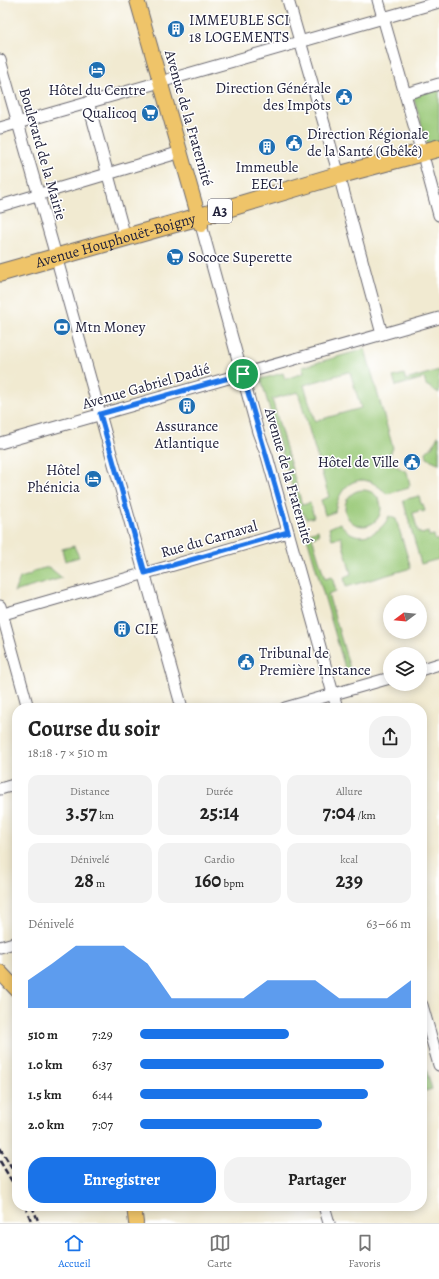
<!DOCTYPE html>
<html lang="fr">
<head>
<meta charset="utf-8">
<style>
	:root { --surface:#fff; --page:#f2f2f2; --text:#222; --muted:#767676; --line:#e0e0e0; --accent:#1a73e8 }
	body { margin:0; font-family:Alegreya,serif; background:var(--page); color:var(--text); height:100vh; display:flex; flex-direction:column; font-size:15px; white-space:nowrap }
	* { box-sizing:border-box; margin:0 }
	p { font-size:13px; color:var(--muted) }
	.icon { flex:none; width:22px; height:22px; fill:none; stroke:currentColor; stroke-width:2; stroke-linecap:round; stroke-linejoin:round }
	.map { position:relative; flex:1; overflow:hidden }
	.side { position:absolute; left:12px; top:703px; width:415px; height:508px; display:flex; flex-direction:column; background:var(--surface); border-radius:16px; box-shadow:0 2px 10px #0003 }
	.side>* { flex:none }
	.needle { width:26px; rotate:254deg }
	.fabs { position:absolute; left:383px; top:595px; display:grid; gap:8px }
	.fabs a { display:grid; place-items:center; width:44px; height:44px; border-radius:50%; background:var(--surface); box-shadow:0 2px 10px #0003; font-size:20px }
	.pin { position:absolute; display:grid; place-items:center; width:34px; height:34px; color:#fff; margin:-17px; border:2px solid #fff; border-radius:50%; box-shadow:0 1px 4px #0007 }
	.round { display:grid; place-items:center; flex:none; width:42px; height:42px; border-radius:16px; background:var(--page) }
	.overview { display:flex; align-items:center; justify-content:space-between; height:68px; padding:0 16px }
	h1 { font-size:22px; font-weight:600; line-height:30px }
	.stats { display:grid; grid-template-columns:repeat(3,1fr); gap:6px; height:68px; padding:4px 16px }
	.stats div { display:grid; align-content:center; border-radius:10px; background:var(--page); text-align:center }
	.stats b { font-size:20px; font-weight:600 }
	.stats small { font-size:11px; font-weight:400 }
	.stats p { font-size:11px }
	.chart { height:112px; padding:8px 16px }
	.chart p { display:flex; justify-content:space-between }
	.chart svg { width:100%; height:72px; margin-top:4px; fill:var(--accent); opacity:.7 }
	.primary-button { display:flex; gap:8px; margin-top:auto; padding:8px 16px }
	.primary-button a { flex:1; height:46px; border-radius:16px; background:var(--accent); color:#fff; font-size:16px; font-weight:600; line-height:46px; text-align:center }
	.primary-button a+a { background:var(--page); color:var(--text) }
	ul { padding:0 16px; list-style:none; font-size:13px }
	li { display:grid; grid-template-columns:64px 48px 1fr; align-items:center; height:30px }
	li i { height:10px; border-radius:5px; background:var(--accent) }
	.tabs { display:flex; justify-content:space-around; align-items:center; height:56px; border-top:1px solid var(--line); background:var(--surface); font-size:11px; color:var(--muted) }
	.tabs a { display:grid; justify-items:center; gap:2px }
	.tabs .selected { color:var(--accent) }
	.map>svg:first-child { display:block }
	.green { fill:#9ac978; stroke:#5e765a; fill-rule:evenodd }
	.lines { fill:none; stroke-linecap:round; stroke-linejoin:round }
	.minor-casing { stroke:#6a6870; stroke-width:13 }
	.major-casing { stroke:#6a6870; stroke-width:16 }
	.highway-casing { stroke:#6a6870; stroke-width:19 }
	.minor { stroke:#fff; stroke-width:11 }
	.major { stroke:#efc469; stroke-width:14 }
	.highway { stroke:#efc469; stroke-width:17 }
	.rail { stroke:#22223b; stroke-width:2.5; stroke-dasharray:6 3; stroke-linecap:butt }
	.route-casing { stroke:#fff; stroke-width:8 }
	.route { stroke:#1a73e8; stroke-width:5 }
	.labels { text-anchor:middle; stroke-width:3; stroke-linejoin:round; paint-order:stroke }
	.shield { fill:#fff; stroke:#646476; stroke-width:1 }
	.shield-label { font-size:14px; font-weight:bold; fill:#22223b }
	.poi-label { font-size:15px; fill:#22223b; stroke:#fff; text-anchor:start }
	.street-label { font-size:15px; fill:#22223b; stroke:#fff }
</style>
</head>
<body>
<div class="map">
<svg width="439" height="1223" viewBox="0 0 439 1223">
	<rect width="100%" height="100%" fill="#fff"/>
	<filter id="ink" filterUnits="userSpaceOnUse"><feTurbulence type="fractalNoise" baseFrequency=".025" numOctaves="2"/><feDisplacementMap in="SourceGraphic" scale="8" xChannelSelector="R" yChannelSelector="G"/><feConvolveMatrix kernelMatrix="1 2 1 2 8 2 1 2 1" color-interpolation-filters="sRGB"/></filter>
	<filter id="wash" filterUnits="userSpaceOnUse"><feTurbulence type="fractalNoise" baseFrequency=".012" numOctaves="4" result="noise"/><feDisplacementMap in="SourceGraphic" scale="16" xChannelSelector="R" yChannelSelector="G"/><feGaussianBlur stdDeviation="0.9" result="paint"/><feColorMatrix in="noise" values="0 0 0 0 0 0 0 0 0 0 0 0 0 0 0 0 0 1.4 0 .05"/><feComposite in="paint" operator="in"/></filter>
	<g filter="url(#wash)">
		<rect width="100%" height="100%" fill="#f1ead1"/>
		<g class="green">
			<path d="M 439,89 L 439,151 L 430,153 L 413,96 Z"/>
			<path d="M 365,349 L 393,448 L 387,461 L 407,472 L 410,485 L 408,486 L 409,488 L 387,494 C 383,490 377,485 371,482 C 350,474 337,494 335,512 L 325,515 L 321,500 L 329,497 L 298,392 L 272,399 L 302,505 L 310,503 L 314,517 L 306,519 L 304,513 L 300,514 L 261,379 L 283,373 L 285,379 L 304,373 L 302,367 ZM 348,372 L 350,372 L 361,408 L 315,421 L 304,385 Z"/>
			<path d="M 439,370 L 439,393 L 426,385 L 424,378 L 396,386 L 393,377 L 404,374 L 406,380 Z"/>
			<path d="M 438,436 L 439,436 L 439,465 L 438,463 L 427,458 L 426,452 L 433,446 Z"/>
			<circle cx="363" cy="508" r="18"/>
			<path d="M 419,496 L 421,504 L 423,504 L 425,511 L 422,512 L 421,510 L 413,513 L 418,532 L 422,534 L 428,532 L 429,536 L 434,535 L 435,540 L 439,540 L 439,559 L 421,564 L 403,500 Z"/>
			<path d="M 389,516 L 396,519 L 411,568 L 346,587 L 344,577 L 351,574 L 341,537 L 332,539 L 329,528 L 340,523 C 342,526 346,530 349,532 C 364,542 383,531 389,516 Z"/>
			<path d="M 318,530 L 319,535 L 312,537 L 325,579 L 332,577 L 336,591 L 328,594 L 350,669 L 346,671 L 306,534 Z"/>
			<path d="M 74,546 L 79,557 L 65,561 L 62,549 Z"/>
			<path d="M 49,567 L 62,578 L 14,592 L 20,578 L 30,575 L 33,571 Z"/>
			<path d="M 422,1055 L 432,1089 L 422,1092 Z"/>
		</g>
	</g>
	<g filter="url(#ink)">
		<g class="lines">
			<defs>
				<g id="minor">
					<path d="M 288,0 L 339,175"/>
					<path d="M 378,0 L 422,153"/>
					<path d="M 0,60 L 56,256"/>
					<path d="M 405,94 L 439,84"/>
					<path d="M 88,102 L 125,237"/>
					<path d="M 0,128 L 439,2"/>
					<path d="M 425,163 L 439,215"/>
					<path d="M 342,186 L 382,334"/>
					<path d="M 0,206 L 181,152"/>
					<path d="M 201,225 L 258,432 L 267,456 L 337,708"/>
					<path d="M 59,267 L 182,708"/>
					<path d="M 0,443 L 439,318"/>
					<path d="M 0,606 L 28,708"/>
					<path d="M 0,615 L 288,532"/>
					<path d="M 420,670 L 439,664"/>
					<path d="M 285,708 L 390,678"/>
					<path d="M 0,789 L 17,784"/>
					<path d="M 0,947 L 17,942"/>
					<path d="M 422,1005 L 439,1065"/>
					<path d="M 324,1206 L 329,1223"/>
				</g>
				<g id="major">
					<path d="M 137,0 L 201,225"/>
					<path d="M 0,972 L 17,990"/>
					<path d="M 134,1206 L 136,1223"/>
				</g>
				<g id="highway">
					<path id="s1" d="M 0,273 L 212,213 L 339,175 L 439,148"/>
				</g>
			</defs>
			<use href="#minor" class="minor-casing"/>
			<use href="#major" class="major-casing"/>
			<use href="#highway" class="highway-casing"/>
			<use href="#minor" class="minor"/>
			<use href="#major" class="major"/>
			<use href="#highway" class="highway"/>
			<g class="rail">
				<path d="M 0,1148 L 17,1176"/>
				<path d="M 0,1161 L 17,1190"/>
				<path d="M 25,1206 L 32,1223"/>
				<path d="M 32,1206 L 39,1223"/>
			</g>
		</g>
	</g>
	<g class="lines" filter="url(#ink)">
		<defs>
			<path id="route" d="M 243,374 C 257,427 274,479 288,532 L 145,573 L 100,414 Z"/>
		</defs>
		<use href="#route" class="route-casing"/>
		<use href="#route" class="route"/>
	</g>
	<defs>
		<symbol id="building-disc" viewBox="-11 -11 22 22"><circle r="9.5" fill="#1f6fb2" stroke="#fff"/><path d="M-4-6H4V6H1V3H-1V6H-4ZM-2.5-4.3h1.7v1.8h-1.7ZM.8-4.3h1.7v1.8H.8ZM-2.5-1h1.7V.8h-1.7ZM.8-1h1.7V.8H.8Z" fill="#fff"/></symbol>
		<symbol id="hotel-disc" viewBox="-11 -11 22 22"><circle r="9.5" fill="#1f6fb2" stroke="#fff"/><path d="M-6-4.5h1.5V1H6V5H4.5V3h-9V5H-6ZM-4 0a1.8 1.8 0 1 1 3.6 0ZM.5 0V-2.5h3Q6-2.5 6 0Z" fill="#fff"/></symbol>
		<symbol id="civic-disc" viewBox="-11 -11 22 22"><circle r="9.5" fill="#1f6fb2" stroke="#fff"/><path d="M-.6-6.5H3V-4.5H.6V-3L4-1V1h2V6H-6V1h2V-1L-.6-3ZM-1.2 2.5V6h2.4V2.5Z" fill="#fff"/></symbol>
		<symbol id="supermarket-disc" viewBox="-11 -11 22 22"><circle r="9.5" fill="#1f6fb2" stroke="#fff"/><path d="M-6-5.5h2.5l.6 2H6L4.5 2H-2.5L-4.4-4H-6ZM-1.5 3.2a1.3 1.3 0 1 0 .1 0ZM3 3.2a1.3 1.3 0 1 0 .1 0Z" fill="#fff"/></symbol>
		<symbol id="bank-disc" viewBox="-11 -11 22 22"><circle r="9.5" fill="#1f6fb2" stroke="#fff"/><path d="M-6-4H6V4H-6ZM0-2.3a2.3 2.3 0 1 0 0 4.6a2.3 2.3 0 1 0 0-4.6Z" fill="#fff"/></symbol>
	</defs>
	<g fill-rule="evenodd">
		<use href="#building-disc" x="166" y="19" width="20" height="20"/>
		<use href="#hotel-disc" x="87" y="60" width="20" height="20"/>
		<use href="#civic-disc" x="334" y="87" width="20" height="20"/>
		<use href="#supermarket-disc" x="140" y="103" width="20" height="20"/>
		<use href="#civic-disc" x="284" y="133" width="20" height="20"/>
		<use href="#building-disc" x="257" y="137" width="20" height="20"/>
		<use href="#supermarket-disc" x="165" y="247" width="20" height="20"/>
		<use href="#bank-disc" x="52" y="317" width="20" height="20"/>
		<use href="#building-disc" x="177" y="396" width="20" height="20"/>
		<use href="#civic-disc" x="402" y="452" width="20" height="20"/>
		<use href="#hotel-disc" x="83" y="469" width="20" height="20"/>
		<use href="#building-disc" x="112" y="619" width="20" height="20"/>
		<use href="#civic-disc" x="236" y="652" width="20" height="20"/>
	</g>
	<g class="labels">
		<rect class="shield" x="208" y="199" width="24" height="24" rx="3"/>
		<g class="shield-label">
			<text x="220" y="216">A3</text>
		</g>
		<g class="poi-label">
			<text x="189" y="25">IMMEUBLE SCI<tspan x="189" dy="17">18 LOGEMENTS</tspan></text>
			<text x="331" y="93" text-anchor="end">Direction Générale<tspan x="331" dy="17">des Impôts</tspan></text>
			<text x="97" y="95" text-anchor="middle">Hôtel du Centre</text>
			<text x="137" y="118" text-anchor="end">Qualicoq</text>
			<text x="307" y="139">Direction Régionale<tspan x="307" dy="17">de la Santé (Gbêkê)</tspan></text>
			<text x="267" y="172" text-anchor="middle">Immeuble<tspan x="267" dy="17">EECI</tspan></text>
			<text x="188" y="262">Sococe Superette</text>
			<text x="75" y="332">Mtn Money</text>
			<text x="187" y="431" text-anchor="middle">Assurance<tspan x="187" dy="17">Atlantique</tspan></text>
			<text x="399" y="467" text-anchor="end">Hôtel de Ville</text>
			<text x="80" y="475" text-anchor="end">Hôtel<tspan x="80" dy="17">Phénicia</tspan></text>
			<text x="135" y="634">CIE</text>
			<text x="259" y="658">Tribunal de<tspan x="259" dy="17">Première Instance</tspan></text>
		</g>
		<g class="street-label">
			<text transform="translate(189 118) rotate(74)" y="5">Avenue de la Fraternité</text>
			<text transform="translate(43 154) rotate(74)" y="5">Boulevard de la Mairie</text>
			<text dy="5" stroke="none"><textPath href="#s1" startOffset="120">Avenue Houphouët-Boigny</textPath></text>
			<text transform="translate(146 386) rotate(-16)" y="5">Avenue Gabriel Dadié</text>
			<text transform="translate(289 476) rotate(74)" y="5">Avenue de la Fraternité</text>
			<text transform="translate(209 539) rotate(-16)" y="5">Rue du Carnaval</text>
		</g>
	</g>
</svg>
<div class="fabs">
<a><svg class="needle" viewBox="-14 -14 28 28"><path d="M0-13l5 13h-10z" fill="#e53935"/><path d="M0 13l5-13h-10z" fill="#767676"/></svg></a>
<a><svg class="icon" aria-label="layers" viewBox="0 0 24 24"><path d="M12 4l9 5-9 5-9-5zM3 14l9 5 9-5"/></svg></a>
</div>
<div class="pin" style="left:243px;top:374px;background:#1e9e55"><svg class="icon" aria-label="arrive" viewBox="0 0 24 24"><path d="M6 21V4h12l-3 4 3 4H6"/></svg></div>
<section class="side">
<div class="overview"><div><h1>Course du soir</h1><p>18:18 · 7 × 510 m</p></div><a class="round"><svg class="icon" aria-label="share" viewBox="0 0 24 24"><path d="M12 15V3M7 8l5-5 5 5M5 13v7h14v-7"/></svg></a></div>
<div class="stats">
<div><p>Distance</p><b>3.57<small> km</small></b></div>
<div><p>Durée</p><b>25:14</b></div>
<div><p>Allure</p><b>7:04<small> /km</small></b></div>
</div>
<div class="stats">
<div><p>Dénivelé</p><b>28<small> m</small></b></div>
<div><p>Cardio</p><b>160<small> bpm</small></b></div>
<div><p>kcal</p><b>239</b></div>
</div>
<div class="chart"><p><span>Dénivelé</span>63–66 m</p>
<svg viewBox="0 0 160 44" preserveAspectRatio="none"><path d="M0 44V27L10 17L20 6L30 6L40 6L50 17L60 38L70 38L80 38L90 38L100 27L110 27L120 27L130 38L140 38L150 38L160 27V44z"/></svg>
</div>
<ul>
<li><b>510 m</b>7:29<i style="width:55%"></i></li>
<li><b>1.0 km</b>6:37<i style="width:90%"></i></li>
<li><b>1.5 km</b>6:44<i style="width:84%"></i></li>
<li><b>2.0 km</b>7:07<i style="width:67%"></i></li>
</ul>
<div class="primary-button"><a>Enregistrer</a><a>Partager</a></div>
</section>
</div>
<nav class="tabs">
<a class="selected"><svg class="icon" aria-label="home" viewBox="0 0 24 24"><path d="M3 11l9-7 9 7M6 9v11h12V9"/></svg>Accueil</a>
<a><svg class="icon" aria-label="map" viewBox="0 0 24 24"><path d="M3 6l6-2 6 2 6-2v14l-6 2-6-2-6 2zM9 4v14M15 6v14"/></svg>Carte</a>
<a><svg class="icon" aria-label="saved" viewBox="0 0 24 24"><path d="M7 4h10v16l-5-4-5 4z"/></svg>Favoris</a>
</nav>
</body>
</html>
